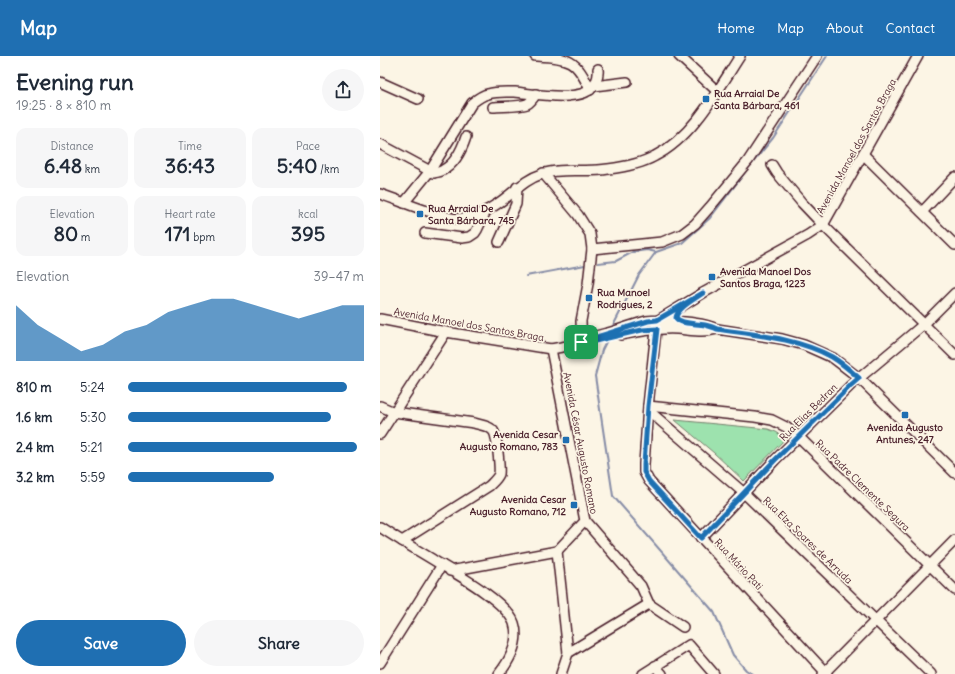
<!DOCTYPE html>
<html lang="en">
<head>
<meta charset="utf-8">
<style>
	:root { --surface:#fff; --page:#f6f6f7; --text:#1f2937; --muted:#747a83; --accent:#1f6fb2 }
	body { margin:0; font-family:Delius,sans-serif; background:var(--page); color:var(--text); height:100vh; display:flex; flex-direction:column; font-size:15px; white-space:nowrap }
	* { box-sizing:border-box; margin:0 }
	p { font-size:13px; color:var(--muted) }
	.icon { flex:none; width:22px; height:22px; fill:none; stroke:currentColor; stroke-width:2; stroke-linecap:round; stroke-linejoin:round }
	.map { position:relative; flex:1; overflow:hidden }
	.sheet { display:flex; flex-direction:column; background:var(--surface); width:380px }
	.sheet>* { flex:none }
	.pin { position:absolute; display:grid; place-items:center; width:34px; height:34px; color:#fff; margin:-17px; border-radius:8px; box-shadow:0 2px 6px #0006 }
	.round { display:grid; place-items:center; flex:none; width:42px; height:42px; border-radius:21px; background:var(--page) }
	.summary { display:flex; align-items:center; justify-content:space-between; height:68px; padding:0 16px }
	h1 { font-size:22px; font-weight:700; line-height:30px }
	.stats { display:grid; grid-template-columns:repeat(3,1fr); gap:6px; height:68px; padding:4px 16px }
	.stats div { display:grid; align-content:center; border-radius:10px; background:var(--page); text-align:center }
	.stats b { font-size:20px; font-weight:700 }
	.stats small { font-size:11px; font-weight:400 }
	.stats p { font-size:11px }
	.chart { height:112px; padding:8px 16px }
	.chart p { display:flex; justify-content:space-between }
	.chart svg { width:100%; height:72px; margin-top:4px; fill:var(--accent); opacity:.7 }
	.primary-button { display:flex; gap:8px; margin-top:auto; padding:8px 16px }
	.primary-button a { flex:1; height:46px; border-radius:24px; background:var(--accent); color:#fff; font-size:16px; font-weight:700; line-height:46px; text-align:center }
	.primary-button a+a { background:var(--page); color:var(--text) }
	ul { padding:0 16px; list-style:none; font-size:13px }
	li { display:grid; grid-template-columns:64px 48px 1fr; align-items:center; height:30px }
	li i { height:10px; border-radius:5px; background:var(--accent) }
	header { display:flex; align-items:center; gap:24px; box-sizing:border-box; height:56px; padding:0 20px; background:var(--accent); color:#fff }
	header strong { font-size:19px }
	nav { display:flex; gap:22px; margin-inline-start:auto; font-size:14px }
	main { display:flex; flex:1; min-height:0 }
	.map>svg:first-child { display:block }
	.green { fill:#9de2ae; stroke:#74806c }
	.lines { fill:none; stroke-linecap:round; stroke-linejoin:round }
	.stream { stroke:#878da7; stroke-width:2 }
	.minor-casing { stroke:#4a1f2b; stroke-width:12 }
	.minor { stroke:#fcf5e5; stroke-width:9 }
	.route-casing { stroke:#fff; stroke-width:8 }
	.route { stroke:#1f6fb2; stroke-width:5 }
	.poi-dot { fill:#1f6fb2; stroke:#fcf5e5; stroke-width:1.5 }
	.labels { text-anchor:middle; stroke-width:3.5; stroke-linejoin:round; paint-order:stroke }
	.poi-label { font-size:10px; font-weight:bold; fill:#4a1f2b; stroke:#fcf5e5; text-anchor:start }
	.street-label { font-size:10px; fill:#4a1f2b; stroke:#fcf5e5 }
</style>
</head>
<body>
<header>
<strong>Map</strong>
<nav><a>Home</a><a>Map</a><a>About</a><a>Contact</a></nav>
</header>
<main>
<section class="sheet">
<div class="summary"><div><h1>Evening run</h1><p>19:25 · 8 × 810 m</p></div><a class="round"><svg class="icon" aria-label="share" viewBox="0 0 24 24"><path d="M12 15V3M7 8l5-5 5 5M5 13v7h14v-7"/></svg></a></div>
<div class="stats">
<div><p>Distance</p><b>6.48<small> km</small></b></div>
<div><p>Time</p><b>36:43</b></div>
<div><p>Pace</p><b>5:40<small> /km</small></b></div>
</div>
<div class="stats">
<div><p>Elevation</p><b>80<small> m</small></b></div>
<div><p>Heart rate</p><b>171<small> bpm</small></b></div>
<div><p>kcal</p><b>395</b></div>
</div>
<div class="chart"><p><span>Elevation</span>39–47 m</p>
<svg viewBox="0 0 160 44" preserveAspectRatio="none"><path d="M0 44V10L10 22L20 30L30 38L40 34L50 26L60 22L70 14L80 10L90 6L100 6L110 10L120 14L130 18L140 14L150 10L160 10V44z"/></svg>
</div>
<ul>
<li><b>810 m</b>5:24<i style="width:93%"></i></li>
<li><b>1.6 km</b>5:30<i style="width:86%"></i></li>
<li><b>2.4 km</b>5:21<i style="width:97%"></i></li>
<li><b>3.2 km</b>5:59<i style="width:62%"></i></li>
</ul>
<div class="primary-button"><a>Save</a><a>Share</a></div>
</section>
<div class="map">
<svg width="575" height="618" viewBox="0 0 575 618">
	<rect width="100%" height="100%" fill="#fcf5e5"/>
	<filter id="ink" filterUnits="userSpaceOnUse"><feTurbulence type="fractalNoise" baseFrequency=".025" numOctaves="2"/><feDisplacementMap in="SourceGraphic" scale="8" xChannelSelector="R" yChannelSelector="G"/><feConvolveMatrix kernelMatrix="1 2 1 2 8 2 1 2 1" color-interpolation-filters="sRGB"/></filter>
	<g filter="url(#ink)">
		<path class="green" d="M 295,364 L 388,373 L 396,376 L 406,382 L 364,425 L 334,397 Z"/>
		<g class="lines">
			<g class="stream">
				<path d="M 218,207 L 236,205 L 253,196 L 267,194 L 276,196"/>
				<path d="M 146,220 L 205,209"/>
				<path d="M 232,272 L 259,219 L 276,196 L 302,187 L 330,162 L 370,110 L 393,82 L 447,0"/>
				<path d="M 229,280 L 222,294 L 215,320 L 233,440 L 334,556 L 353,599 L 366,614 L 372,618"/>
			</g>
			<defs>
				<g id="minor">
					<path d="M 155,0 C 188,2 196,2 210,34"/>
					<path d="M 299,0 L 337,35"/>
					<path d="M 0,26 L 38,43"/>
					<path d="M 214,30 L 247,26"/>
					<path d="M 113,51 C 121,50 140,51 147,48 C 151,46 154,41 156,38"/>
					<path d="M 0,88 L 54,117 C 57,116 61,116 63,114 C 75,108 82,93 86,81"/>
					<path d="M 483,98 L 575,189"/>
					<path d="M 392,109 L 397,117 L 422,147 L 443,169 L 575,299"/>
					<path d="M 163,117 L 198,159 L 210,178 L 212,193 L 208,228 L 201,265 L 202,289"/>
					<path d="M 0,138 C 18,144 36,152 54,157 C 64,160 73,164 84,162 C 96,161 107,155 117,148 C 133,138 143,124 162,118 C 182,111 207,117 228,113 C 244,111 261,108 275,100 C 312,82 338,34 360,0"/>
					<path d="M 24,147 L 50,115 L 92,47 C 97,43 102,39 108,38 C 117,35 126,36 135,36 C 153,38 170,41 188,40 C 194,39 201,39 206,36 C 215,32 219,22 218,13"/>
					<path d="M 542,156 L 575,121"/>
					<path d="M 45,177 L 82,182 L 89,181 L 95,177 L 97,174 L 106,155"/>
					<path d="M 119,186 L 136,148 L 137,131"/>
					<path d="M 212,193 L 282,186 L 302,178 L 315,168 L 330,151 L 368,105 L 437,0"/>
					<path d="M 0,263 L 66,276 L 171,293 L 198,288 L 203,288"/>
					<path d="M 241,279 C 260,275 278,272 297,273 C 311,274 323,277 337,273"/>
					<path d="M 198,288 C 207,281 220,279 231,276 C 243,273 254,268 266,265 C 272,264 279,265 285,265 C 302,266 321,266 337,273 L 402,283 L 424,289 L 453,302 L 479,322 L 575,417"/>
					<path d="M 171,293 L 205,465 L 177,495 L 188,597 L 181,618"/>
					<path d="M 0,350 L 14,356 L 94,367 C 100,369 111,370 114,376 C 117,381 120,412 119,418 C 117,423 113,426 109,430 L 22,485"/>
					<path d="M 268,350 L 375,361 L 392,364 L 406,371 L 419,381 L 575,534"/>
					<path d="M 268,354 L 364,437 L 551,618"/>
					<path d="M 0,378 L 66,276"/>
					<path d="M 205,465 L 255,523 L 261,530 L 269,548"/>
					<path d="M 0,471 C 18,483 37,494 55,505 C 75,517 126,545 134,567 C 140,585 130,604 119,618"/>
					<path d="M 321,482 L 395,404 L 471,329 L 544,268 L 575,237"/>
					<path d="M 70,515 L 177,495"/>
					<path d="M 269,548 L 303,571"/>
					<path d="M 188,597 L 269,548"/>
					<path d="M 0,607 L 62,509"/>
					<path d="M 275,610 L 282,618"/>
					<path d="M 263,618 L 309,589 L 334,618"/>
					<path d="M 443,618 L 575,484"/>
					<path d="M 447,618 L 269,425 L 264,416 L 264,408 L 268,350 L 277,265 L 323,237 L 428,179 L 443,169 L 538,0"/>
				</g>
			</defs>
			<use href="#minor" class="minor-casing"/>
			<use href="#minor" class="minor"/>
		</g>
	</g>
	<g class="lines" filter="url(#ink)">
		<defs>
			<path id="route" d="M 323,237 C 315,243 297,252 296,262 C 302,269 316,267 325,269 C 329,270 333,271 337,273 C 376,279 417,282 452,301 C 462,307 471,315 479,322 L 471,329 L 395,404 L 321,482 L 269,425 L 264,416 L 264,408 L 268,350 L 277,273 L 262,274 L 202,288 L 201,286 L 268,265 L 277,264 Z"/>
		</defs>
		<use href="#route" class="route-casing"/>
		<use href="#route" class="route"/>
	</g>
	<g class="poi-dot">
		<rect x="322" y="39" width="8" height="8" rx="2"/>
		<rect x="36" y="154" width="8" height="8" rx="2"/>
		<rect x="328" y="217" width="8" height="8" rx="2"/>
		<rect x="205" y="238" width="8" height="8" rx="2"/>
		<rect x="521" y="355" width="8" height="8" rx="2"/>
		<rect x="182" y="380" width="8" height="8" rx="2"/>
		<rect x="190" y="445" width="8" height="8" rx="2"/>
	</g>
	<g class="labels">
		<g class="poi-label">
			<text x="334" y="41">Rua Arraial De<tspan x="334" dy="12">Santa Bárbara, 461</tspan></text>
			<text x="48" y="156">Rua Arraial De<tspan x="48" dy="12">Santa Bárbara, 745</tspan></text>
			<text x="340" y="219">Avenida Manoel Dos<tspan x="340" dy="12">Santos Braga, 1223</tspan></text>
			<text x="217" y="240">Rua Manoel<tspan x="217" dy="12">Rodrigues, 2</tspan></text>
			<text x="525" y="375" text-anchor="middle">Avenida Augusto<tspan x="525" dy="12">Antunes, 247</tspan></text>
			<text x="178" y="382" text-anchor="end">Avenida Cesar<tspan x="178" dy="12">Augusto Romano, 783</tspan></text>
			<text x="186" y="447" text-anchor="end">Avenida Cesar<tspan x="186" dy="12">Augusto Romano, 712</tspan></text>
		</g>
		<g class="street-label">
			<text transform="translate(476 90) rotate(-61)" y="4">Avenida Manoel dos Santos Braga</text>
			<text transform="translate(89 268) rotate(10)" y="4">Avenida Manoel dos Santos Braga</text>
			<text transform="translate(428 356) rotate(-45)" y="4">Rua Elias Bedran</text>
			<text transform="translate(201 387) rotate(79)" y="4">Avenida César Augusto Romano</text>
			<text transform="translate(483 429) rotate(44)" y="4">Rua Padre Clemente Segura</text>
			<text transform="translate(428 484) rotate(44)" y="4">Rua Elza Soares de Arruda</text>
			<text transform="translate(359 508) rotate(47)" y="4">Rua Mário Pati</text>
		</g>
	</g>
</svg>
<div class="pin" style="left:201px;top:286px;background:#1e9e55"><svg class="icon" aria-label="arrive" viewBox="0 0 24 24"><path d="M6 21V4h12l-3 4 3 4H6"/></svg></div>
</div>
</main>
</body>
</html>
